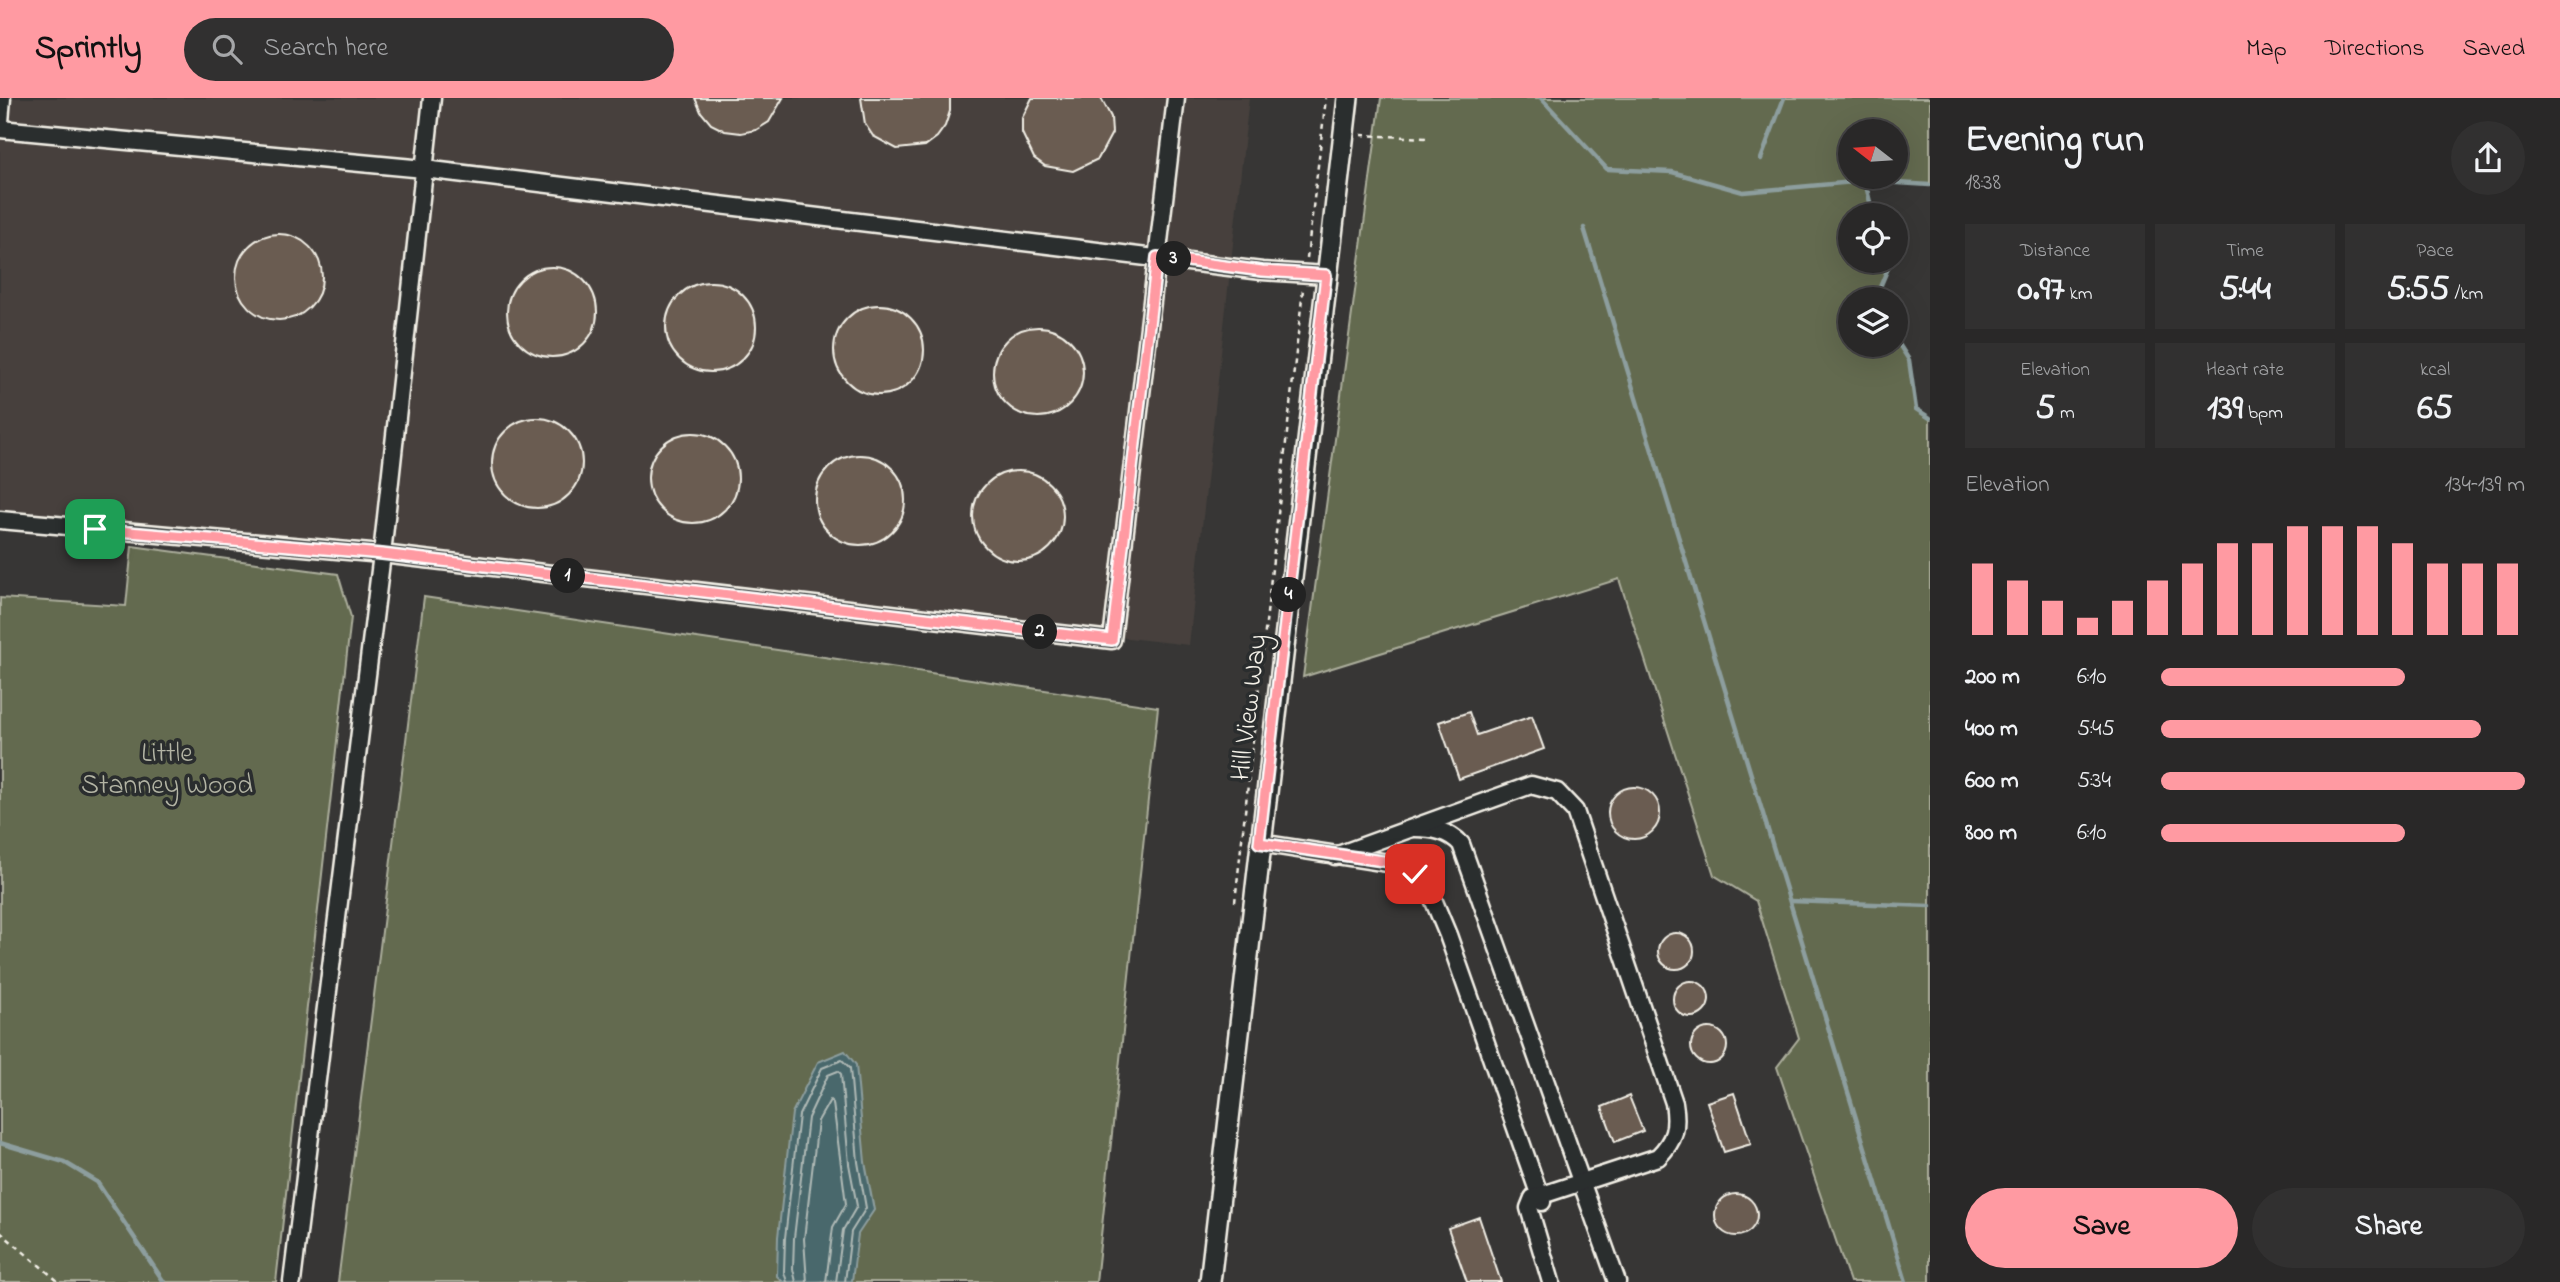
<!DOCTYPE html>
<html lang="en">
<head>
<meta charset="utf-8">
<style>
	:root { --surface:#292828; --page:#313030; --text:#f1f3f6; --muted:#a5a6a8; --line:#454445; --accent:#ff9aa2 }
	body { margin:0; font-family:"Indie Flower",sans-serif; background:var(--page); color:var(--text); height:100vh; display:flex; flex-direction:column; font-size:26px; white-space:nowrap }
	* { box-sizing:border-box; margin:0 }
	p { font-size:23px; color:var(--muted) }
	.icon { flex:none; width:38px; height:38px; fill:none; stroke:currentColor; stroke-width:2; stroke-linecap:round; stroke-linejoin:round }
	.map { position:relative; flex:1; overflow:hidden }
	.side { display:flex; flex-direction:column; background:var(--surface); width:630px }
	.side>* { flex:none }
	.needle { width:46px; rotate:287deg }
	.buttons { position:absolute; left:1838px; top:21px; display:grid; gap:14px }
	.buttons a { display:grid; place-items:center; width:70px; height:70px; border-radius:50%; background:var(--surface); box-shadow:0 7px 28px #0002,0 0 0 2px var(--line); font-size:35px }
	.pin { position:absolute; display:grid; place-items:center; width:60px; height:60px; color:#fff; margin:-30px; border-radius:14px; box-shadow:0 4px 10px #0006 }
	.km { position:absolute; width:35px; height:35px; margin:-18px; border-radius:50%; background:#222; color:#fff; font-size:19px; line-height:35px; text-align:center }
	.round { display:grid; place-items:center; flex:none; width:74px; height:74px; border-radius:37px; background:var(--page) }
	.summary { display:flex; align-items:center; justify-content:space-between; height:119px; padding:0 35px }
	h1 { font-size:38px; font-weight:700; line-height:52px }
	.stats { display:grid; grid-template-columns:repeat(3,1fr); gap:10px; height:119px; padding:7px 35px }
	.stats div { display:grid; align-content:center; border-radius:0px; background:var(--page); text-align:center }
	.stats b { font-size:35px; font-weight:700 }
	.stats small { font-size:19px; font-weight:400 }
	.stats p { font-size:19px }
	.chart { height:196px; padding:14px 35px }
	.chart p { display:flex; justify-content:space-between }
	.chart svg { width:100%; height:126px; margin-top:7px; stroke:var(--accent); stroke-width:6 }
	.primary-button { display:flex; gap:14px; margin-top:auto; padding:14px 35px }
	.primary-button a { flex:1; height:80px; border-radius:42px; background:var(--accent); color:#111; font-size:28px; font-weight:700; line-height:80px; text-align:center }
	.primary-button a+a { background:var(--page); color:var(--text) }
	ul { padding:0 35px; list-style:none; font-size:23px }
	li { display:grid; grid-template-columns:112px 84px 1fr; align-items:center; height:52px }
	li i { height:18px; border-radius:9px; background:var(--accent) }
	header { display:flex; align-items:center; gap:42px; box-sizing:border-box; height:98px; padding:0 35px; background:var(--accent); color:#111 }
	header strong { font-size:33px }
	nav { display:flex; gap:38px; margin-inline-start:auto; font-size:24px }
	.search { width:490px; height:63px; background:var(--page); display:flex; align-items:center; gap:18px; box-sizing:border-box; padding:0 24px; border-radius:38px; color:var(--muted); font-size:26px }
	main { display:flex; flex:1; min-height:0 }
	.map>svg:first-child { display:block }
	.built { fill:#46413d }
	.green { fill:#636a50; stroke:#acae9c; stroke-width:2; fill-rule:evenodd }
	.water { fill:#49676c; stroke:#8d9e9e; stroke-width:2 }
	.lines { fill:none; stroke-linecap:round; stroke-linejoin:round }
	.shore { stroke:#b0bab6; stroke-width:2 }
	.stream { stroke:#8d9e9e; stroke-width:4.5 }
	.building { fill:#6a5b51; stroke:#f4f1e8; stroke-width:2 }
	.minor-casing { stroke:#f4f1e8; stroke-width:21 }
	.major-casing { stroke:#f4f1e8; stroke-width:24 }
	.path { stroke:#f4f1e8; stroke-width:2.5; stroke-dasharray:5 5; stroke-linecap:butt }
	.minor { stroke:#2a2d2e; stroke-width:16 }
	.major { stroke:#2a2d2e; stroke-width:19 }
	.route-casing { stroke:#fff; stroke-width:14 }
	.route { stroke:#ff9aa2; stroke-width:9 }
	.labels { text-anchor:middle; stroke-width:7; stroke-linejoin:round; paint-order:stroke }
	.street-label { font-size:28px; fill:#f4f1e8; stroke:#2a2d2e }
	.park-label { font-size:28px; fill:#b3b4a4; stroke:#2a2d2e }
</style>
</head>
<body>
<header>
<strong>Sprintly</strong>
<div class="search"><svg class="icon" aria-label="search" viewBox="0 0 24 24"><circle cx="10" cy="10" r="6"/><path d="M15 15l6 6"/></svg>Search here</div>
<nav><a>Map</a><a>Directions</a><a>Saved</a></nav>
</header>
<main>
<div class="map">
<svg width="1930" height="1184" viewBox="0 0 1930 1184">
	<rect width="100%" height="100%" fill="#373635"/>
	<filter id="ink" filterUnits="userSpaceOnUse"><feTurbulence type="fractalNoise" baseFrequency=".0143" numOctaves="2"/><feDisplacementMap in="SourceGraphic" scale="14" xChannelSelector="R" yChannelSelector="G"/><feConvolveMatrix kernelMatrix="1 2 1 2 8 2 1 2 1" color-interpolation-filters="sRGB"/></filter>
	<g filter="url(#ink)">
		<path class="built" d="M 0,0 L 1249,0 L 1189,547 L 0,411 Z"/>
		<g class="green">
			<path d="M 1381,0 L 1930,0 L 1930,87 L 1866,83 L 1873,117 L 1850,117 L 1850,163 L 1891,163 L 1875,201 L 1850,201 L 1850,247 L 1895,247 L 1895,240 L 1909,262 L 1916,311 L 1930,320 L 1930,1184 L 1850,1184 L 1777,969 L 1799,940 L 1756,803 L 1714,777 L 1619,481 L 1303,579 ZM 1895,33 L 1895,79 L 1850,79 L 1850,33 Z"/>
			<path d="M 132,448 L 338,476 L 351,519 L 276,1184 L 0,1184 L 0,500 L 126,508 Z"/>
			<path d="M 424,499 L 1158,609 L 1096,1184 L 338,1184 Z"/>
		</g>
		<path class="water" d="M 845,953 L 856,967 L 865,1064 L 874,1112 L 858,1136 L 852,1183 L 783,1184 L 777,1178 L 778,1139 L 792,1015 L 818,964 Z"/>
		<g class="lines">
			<g class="shore">
				<path d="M 787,1184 L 784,1174 L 785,1140 L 799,1017 L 822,970 L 842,962 L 850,970 L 858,1064 L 866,1110 L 851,1134 L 845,1184"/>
				<path d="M 796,1184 L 793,1171 L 794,1140 L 808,1020 L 828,977 L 838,973 L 841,976 L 849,1066 L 857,1108 L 843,1132 L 836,1184"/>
				<path d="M 807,1184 L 804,1141 L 818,1023 L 830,1002 L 833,1005 L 846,1106 L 833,1129 L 826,1184"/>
			</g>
			<g class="stream">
				<path d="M 1541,0 L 1607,71 L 1672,74 L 1743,94 L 1865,83 L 1930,87"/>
				<path d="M 1761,61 L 1784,0"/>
				<path d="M 1865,83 L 1873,117"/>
				<path d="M 1584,130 L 1906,1184"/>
				<path d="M 1875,201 L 1891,163"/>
				<path d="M 1895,240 L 1909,262 L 1916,311 L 1930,320"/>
				<path d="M 1790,803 L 1930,808"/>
				<path d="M 0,1045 L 64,1064 L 97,1084 L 164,1184"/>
			</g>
		</g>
		<g class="building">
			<path d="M 695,0 L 783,0 L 769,24 L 756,32 L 741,35 L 725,33 L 711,26 L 701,14 Z"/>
			<path d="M 861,0 L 950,0 L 950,13 L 945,28 L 937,39 L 925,48 L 897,51 L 873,38 L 865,26 Z"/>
			<path d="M 1032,0 L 1101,0 L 1111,19 L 1112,35 L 1098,61 L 1073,73 L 1045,68 L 1034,60 L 1022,35 L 1022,20 Z"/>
			<circle cx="279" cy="179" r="43"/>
			<circle cx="552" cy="214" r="45"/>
			<circle cx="711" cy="229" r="45"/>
			<circle cx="879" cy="252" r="45"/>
			<circle cx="1038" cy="274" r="45"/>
			<circle cx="537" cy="365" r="45"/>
			<circle cx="693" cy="380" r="45"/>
			<circle cx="860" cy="402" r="45"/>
			<circle cx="1018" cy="418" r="45"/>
			<path d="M 1469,614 L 1477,637 L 1532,618 L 1544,651 L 1459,681 L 1439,624 Z"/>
			<circle cx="1634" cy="715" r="26"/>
			<circle cx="1676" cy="853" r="18"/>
			<circle cx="1691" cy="901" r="18"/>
			<circle cx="1709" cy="948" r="18"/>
			<path d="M 1734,995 L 1751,1046 L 1724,1054 L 1707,1004 Z"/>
			<path d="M 1629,998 L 1643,1033 L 1615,1044 L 1602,1009 Z"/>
			<circle cx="1736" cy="1117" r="21"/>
			<path d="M 1479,1119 L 1501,1184 L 1467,1184 L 1448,1130 Z"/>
		</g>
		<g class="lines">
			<defs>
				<g id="minor">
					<path d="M 0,24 L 2,0"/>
					<path d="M 0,31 L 424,71 L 1262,173 L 1327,177"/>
					<path d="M 0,422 L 382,456 L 432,0"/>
					<path d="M 1415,730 C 1433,730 1449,733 1461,746 L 1617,1184"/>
					<path d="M 1259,745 L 1401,767 L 1428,789 L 1448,837 L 1542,1104"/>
					<path d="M 1335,758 L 1531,687 L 1557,694 L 1575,713 L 1674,1005 C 1678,1029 1675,1042 1658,1059 L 1533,1100 L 1529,1110 L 1551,1184"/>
					<path d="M 292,1184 L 382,456 L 1112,542 L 1176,0"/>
				</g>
				<path id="major" d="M 1210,1184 L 1348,0"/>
			</defs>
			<use href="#minor" class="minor-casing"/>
			<use href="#major" class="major-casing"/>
			<g class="path">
				<path d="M 1361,37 L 1427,40"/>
				<path d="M 1307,160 L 1326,0"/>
				<path d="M 1235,804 L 1303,191"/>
				<path d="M 0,1134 L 59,1184"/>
			</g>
			<use href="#minor" class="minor"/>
			<use href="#major" class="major"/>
		</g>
	</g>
	<g class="lines" filter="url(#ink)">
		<defs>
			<path id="route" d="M 95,431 L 382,456 L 1112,542 L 1157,159 L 1262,173 L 1326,177 L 1259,745 L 1383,763 L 1401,767 L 1415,776"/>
		</defs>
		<use href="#route" class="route-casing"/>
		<use href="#route" class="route"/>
	</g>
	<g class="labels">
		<g class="street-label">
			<text transform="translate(1247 609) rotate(-83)" y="10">Hill View Way</text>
		</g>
		<g class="park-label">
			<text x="167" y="663">Little<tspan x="167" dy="32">Stanney Wood</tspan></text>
		</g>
	</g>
</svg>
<div class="buttons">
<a><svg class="needle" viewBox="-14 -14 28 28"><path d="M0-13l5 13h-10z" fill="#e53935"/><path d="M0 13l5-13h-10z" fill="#a5a6a8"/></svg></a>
<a><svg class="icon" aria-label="locate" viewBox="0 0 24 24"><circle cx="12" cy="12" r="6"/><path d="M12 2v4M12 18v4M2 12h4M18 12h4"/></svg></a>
<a><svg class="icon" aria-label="layers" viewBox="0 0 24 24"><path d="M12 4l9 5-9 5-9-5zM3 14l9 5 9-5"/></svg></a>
</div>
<div class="pin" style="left:95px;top:431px;background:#1e9e55"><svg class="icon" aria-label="arrive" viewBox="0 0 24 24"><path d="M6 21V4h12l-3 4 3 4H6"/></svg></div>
<div class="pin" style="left:1415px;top:776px;background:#d93025"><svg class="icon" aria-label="check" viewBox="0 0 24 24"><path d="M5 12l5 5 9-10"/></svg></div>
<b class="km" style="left:568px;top:478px">1</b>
<b class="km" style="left:1040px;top:534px">2</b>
<b class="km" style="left:1174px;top:161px">3</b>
<b class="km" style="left:1289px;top:497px">4</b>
</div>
<section class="side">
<div class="summary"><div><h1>Evening run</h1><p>18:38</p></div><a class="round"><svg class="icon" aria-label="share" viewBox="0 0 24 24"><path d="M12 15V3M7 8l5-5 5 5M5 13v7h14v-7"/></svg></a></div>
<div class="stats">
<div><p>Distance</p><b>0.97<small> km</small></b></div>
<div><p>Time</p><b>5:44</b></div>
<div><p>Pace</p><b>5:55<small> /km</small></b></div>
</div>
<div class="stats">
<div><p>Elevation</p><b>5<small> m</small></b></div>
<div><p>Heart rate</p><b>139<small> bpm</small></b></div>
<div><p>kcal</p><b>65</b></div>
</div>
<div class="chart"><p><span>Elevation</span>134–139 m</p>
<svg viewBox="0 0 160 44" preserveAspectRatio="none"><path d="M5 44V19M15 44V25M25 44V32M35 44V38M45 44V32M55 44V25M65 44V19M75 44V12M85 44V12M95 44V6M105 44V6M115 44V6M125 44V12M135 44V19M145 44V19M155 44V19"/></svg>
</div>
<ul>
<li><b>200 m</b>6:10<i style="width:67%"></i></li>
<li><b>400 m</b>5:45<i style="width:88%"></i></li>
<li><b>600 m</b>5:34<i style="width:100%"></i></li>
<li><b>800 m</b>6:10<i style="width:67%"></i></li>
</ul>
<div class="primary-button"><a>Save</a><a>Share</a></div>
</section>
</main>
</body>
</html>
